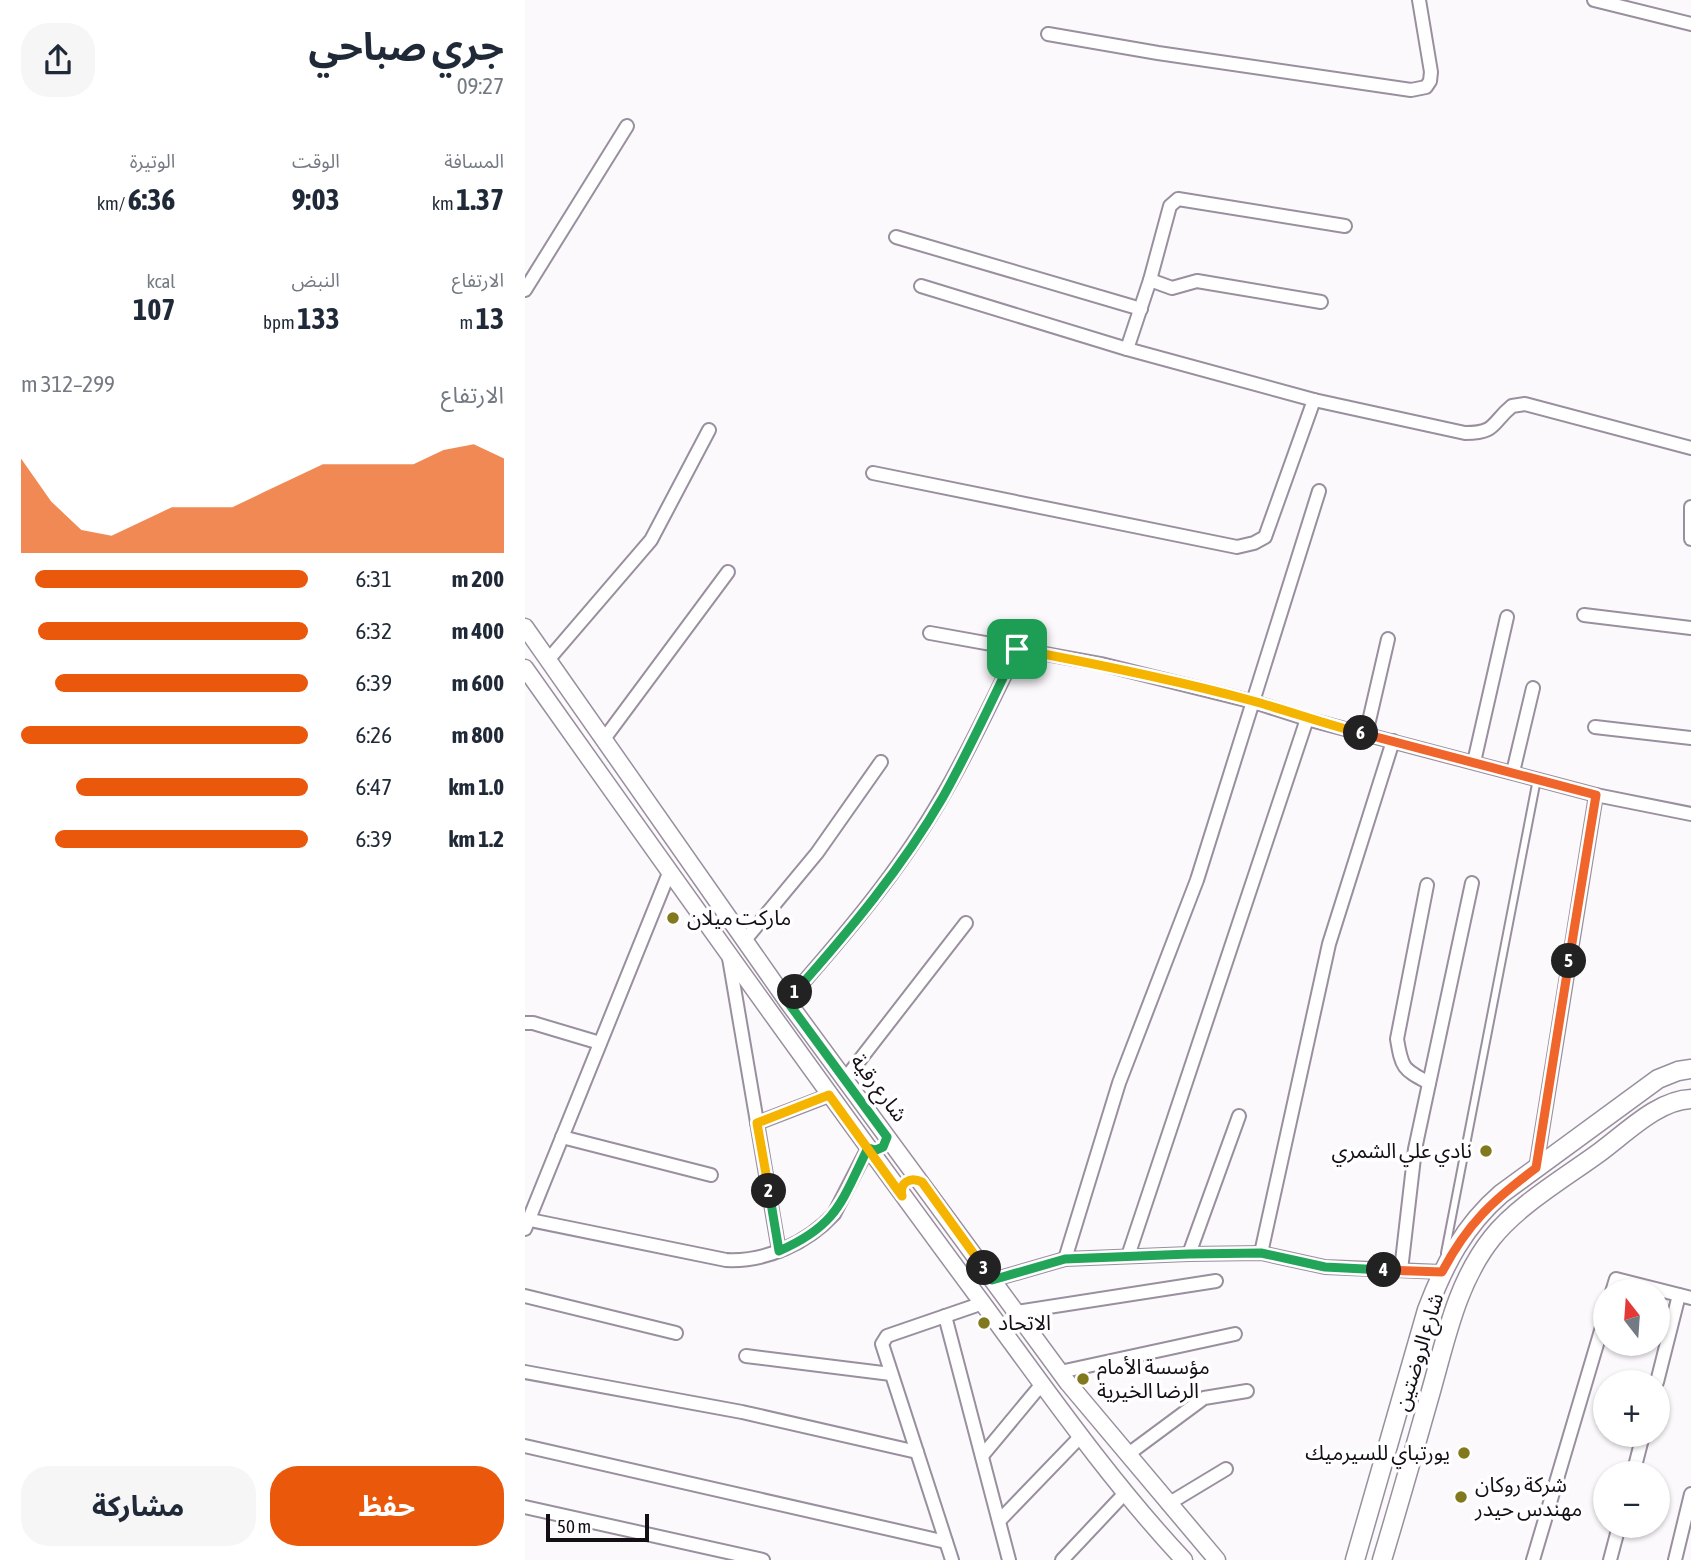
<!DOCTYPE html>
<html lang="ar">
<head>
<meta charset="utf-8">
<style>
	:root { --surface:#fff; --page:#f6f6f7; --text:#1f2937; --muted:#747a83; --accent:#ea580c }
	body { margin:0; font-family:"Asap Condensed","Noto Sans Arabic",sans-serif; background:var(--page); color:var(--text); direction:rtl; height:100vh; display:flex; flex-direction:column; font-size:26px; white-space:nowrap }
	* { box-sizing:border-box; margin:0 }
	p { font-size:23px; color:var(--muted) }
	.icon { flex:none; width:38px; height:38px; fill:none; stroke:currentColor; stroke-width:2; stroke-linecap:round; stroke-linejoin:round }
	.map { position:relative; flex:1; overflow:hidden; direction:ltr }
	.details { display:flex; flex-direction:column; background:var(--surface); width:525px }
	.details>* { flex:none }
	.needle { width:46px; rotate:343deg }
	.buttons { position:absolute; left:1068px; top:1279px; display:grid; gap:14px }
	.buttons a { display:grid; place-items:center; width:77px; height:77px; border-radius:50%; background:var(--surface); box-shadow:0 2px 5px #0004; font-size:35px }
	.scale { position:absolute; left:21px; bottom:18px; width:103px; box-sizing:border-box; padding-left:7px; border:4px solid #130f15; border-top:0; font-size:19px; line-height:24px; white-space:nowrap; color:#130f15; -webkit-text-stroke:5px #fff; paint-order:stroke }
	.pin { position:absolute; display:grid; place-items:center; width:60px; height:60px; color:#fff; margin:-30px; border-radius:14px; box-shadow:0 4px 10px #0006 }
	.km { position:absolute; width:35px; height:35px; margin:-18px; border-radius:50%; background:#222; color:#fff; font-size:19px; line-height:35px; text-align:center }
	.round { display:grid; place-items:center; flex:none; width:74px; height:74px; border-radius:28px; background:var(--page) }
	.headline { display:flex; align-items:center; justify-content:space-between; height:119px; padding:0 21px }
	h1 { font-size:38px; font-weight:700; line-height:52px }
	.figures { display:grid; grid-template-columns:repeat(3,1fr); gap:10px; height:119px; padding:7px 21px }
	.figures div { display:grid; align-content:center }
	.figures b { font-size:30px; font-weight:700 }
	.figures small { font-size:19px; font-weight:400 }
	.figures p { font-size:19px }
	.chart { height:196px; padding:14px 21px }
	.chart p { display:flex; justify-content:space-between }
	.chart svg { width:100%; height:126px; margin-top:7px; fill:var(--accent); opacity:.7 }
	.action { display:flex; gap:14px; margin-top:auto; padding:14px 21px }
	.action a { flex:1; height:80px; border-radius:28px; background:var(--accent); color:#fff; font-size:28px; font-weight:700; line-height:80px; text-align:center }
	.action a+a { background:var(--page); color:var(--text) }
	ul { padding:0 21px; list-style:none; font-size:23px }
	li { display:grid; grid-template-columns:112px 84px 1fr; align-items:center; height:52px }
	li i { height:18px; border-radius:9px; background:var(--accent) }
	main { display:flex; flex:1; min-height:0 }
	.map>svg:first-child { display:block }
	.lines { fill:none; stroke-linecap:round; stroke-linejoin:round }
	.service-casing { stroke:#998f9e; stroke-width:10 }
	.minor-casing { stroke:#998f9e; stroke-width:16 }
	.tertiary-casing { stroke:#998f9e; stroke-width:19 }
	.secondary-casing { stroke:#998f9e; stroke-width:21 }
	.service { stroke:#fff; stroke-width:6 }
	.minor { stroke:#fff; stroke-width:12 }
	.tertiary { stroke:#fff; stroke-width:16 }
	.secondary { stroke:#fff; stroke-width:18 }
	.split-1-casing { stroke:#fff; stroke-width:14 }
	.split-2-casing { stroke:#fff; stroke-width:14 }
	.split-3-casing { stroke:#fff; stroke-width:14 }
	.split-4-casing { stroke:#fff; stroke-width:14 }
	.split-5-casing { stroke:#fff; stroke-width:14 }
	.split-6-casing { stroke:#fff; stroke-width:14 }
	.split-7-casing { stroke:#fff; stroke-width:14 }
	.split-1 { stroke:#22a559; stroke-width:9 }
	.split-2 { stroke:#22a559; stroke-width:9 }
	.split-3 { stroke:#f5b400; stroke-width:9 }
	.split-4 { stroke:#22a559; stroke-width:9 }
	.split-5 { stroke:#f0652b; stroke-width:9 }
	.split-6 { stroke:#f0652b; stroke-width:9 }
	.split-7 { stroke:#f5b400; stroke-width:9 }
	.poi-dot { fill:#82791e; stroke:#fff; stroke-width:2.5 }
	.labels { text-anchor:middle; stroke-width:7; stroke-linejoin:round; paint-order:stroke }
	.poi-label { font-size:21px; fill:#130f15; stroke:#fff; text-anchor:start }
	.street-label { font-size:21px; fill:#130f15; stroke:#fff }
</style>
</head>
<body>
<main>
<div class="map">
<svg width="1166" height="1560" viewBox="0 0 1166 1560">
	<rect width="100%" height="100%" fill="#fcf9fd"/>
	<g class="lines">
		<defs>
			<path id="service" d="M 920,1253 L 1012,779"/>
			<g id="minor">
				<path d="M 1069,0 L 1166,24"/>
				<path d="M 523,34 L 633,53 L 886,90 L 901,87 L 905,81 L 906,72 L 894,0"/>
				<path d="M 371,237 L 616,309"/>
				<path d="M 625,280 L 647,288 L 672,281 L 796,302"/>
				<path d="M 396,286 L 602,349 L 789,400 L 940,433 C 972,433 966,423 987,406 L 1000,404 L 1166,448"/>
				<path d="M 0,290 L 102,126"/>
				<path d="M 602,349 L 625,280 L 645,206 L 653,199 L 820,226"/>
				<path d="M 348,473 L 712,547 L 729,543 L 740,537 L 789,400"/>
				<path d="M 1166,507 L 1166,539"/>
				<path d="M 1059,615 L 1166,628"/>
				<path d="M 405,633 L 576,664 L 729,702 L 782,719 L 1071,795 L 1166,814"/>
				<path d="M 23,660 L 126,540 L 184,430"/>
				<path d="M 1070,727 L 1166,738"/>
				<path d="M 841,734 L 863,639"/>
				<path d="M 79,739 L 203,572"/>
				<path d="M 949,762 L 982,617"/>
				<path d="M 988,772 L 1008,688"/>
				<path d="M 902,885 L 872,1039 C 877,1069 878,1069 904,1083"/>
				<path d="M 220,940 L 292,853 L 356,762"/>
				<path d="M 204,958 L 254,1251"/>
				<path d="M 262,1001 C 319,936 374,872 417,797 C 445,750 468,698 493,649"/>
				<path d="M 0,1023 L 8,1023 L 75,1043"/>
				<path d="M 320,1079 L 441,923"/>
				<path d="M 232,1123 L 305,1095"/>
				<path d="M 37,1137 L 186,1175"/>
				<path d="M 1011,1168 L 1071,795"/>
				<path d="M 0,1219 L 201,1260 C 241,1262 282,1243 309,1214 L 343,1148"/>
				<path d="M 0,1229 L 144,873"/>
				<path d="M 736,1253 L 804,944 L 868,741"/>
				<path d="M 664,1254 L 714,1116"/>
				<path d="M 603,1256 L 782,719"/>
				<path d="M 540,1259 L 594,1083 L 672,880 L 794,491"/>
				<path d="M 876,1270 L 890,1149 L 947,883"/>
				<path d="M 467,1280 L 540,1259 L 664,1254 L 736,1253 L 800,1267 L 917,1272"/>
				<path d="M 1087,1292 L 1091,1279 L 1166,1298"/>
				<path d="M 0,1296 L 151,1333"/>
				<path d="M 491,1312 L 691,1281"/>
				<path d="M 420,1316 L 484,1560"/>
				<path d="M 221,1356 L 366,1374"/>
				<path d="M 0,1372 L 217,1412 L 392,1452"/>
				<path d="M 535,1372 L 710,1334"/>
				<path d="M 1132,1382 L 1154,1295"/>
				<path d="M 0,1446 L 421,1542"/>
				<path d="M 602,1455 L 679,1398 L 722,1391"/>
				<path d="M 457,1456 L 516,1385"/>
				<path d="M 1108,1474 L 1118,1435"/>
				<path d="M 643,1504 L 701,1469"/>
				<path d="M 0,1507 L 238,1560"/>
				<path d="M 474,1521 L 556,1436"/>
				<path d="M 427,1560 L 357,1344 L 362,1336 L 458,1303"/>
				<path d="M 537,1560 L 601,1492"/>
				<path d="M 1008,1560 L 1080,1317"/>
				<path d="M 1085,1560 L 1094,1526"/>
				<path d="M 1150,1560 L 1166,1494"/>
			</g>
			<g id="tertiary">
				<path d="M 0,627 L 262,1001 L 543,1383 L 692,1560"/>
				<path d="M 0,668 C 150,880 301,1092 456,1301 C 521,1389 584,1480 659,1560"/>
			</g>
			<g id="secondary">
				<path d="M 830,1560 L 902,1310 C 919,1265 939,1226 976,1194 L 1133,1079 L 1153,1071 L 1166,1069"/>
				<path d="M 857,1560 C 874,1504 890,1447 906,1391 C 921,1338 932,1282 967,1238 C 993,1205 1041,1177 1075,1152 C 1101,1133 1133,1100 1166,1099"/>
			</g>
		</defs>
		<use href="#service" class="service-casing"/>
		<use href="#minor" class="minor-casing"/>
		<use href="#tertiary" class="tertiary-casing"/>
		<use href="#secondary" class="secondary-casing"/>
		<use href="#service" class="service"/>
		<use href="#minor" class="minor"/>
		<use href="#tertiary" class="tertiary"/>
		<use href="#secondary" class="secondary"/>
	</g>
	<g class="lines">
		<defs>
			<path id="split-1" d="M 270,992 C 324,931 377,868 418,797 C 445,749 468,698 492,649"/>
			<path id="split-2" d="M 244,1191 L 254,1251 C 313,1225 316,1202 343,1148 L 351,1150 L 358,1147 L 362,1137 L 262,1001 L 270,992"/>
			<path id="split-3" d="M 244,1191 L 232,1123 L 304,1095 L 377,1196 C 374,1183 385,1176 397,1182 L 459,1268"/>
			<path id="split-4" d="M 459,1268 L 467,1280 L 540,1259 L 664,1254 L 736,1253 L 800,1267 L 859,1270"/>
			<path id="split-5" d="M 859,1270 L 917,1272 C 943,1223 967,1201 1011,1168 L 1044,961"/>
			<path id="split-6" d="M 836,733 L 1071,795 L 1044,961"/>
			<path id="split-7" d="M 492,649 C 572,664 651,680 728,701 C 764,711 800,724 836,733"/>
		</defs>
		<use href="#split-1" class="split-1-casing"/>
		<use href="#split-2" class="split-2-casing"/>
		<use href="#split-3" class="split-3-casing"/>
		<use href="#split-4" class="split-4-casing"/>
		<use href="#split-5" class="split-5-casing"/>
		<use href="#split-6" class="split-6-casing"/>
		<use href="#split-7" class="split-7-casing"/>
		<use href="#split-1" class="split-1"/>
		<use href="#split-2" class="split-2"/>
		<use href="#split-3" class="split-3"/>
		<use href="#split-4" class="split-4"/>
		<use href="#split-5" class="split-5"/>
		<use href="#split-6" class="split-6"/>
		<use href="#split-7" class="split-7"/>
	</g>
	<g class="poi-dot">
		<circle cx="148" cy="918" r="7"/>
		<circle cx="961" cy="1151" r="7"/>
		<circle cx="459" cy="1323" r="7"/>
		<circle cx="558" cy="1379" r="7"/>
		<circle cx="939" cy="1453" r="7"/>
		<circle cx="936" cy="1497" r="7"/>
	</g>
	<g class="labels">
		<g class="poi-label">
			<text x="162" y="925">ماركت ميلان</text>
			<text x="947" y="1158" text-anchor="end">نادي علي الشمري</text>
			<text x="473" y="1330">الاتحاد</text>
			<text x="572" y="1374">مؤسسة الأمام<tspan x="572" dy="24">الرضا الخيرية</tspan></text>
			<text x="925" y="1460" text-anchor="end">يورتباي للسيرميك</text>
			<text x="950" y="1492">شركة روكان<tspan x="950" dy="24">مهندس حيدر</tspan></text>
		</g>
		<g class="street-label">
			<text transform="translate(354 1088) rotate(53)" y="7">شارع رقية</text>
			<text transform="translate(894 1352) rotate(-73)" y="7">شارع الروضتين</text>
		</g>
	</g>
</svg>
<div class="buttons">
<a><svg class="needle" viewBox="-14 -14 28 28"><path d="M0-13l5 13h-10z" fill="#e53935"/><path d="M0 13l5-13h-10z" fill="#747a83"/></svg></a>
<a>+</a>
<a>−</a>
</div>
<div class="scale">50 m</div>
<div class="pin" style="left:492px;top:649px;background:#1e9e55"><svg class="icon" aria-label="arrive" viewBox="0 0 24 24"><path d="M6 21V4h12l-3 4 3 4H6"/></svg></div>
<b class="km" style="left:270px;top:992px">1</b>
<b class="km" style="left:244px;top:1191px">2</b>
<b class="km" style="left:459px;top:1268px">3</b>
<b class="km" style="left:859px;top:1270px">4</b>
<b class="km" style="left:1044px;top:961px">5</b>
<b class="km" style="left:836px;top:733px">6</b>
</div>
<section class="details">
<div class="headline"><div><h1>جري صباحي</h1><p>09:27</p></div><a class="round"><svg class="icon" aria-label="share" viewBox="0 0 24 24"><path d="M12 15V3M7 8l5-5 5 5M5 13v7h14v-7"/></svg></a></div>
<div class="figures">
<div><p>المسافة</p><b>1.37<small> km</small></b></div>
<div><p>الوقت</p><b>9:03</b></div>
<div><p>الوتيرة</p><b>6:36<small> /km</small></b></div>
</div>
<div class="figures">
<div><p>الارتفاع</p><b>13<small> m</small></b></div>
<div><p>النبض</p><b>133<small> bpm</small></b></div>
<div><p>kcal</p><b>107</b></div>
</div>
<div class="chart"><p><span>الارتفاع</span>299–312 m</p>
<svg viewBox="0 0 160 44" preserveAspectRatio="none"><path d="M0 44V11L10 26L20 36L30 38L40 33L50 28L60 28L70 28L80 23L90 18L100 13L110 13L120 13L130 13L140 8L150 6L160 11V44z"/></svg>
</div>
<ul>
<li><b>200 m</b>6:31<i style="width:95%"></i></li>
<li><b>400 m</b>6:32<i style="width:94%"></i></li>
<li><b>600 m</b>6:39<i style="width:88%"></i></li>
<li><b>800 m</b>6:26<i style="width:100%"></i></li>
<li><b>1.0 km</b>6:47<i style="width:81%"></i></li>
<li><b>1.2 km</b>6:39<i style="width:88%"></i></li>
</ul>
<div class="action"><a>حفظ</a><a>مشاركة</a></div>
</section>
</main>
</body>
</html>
